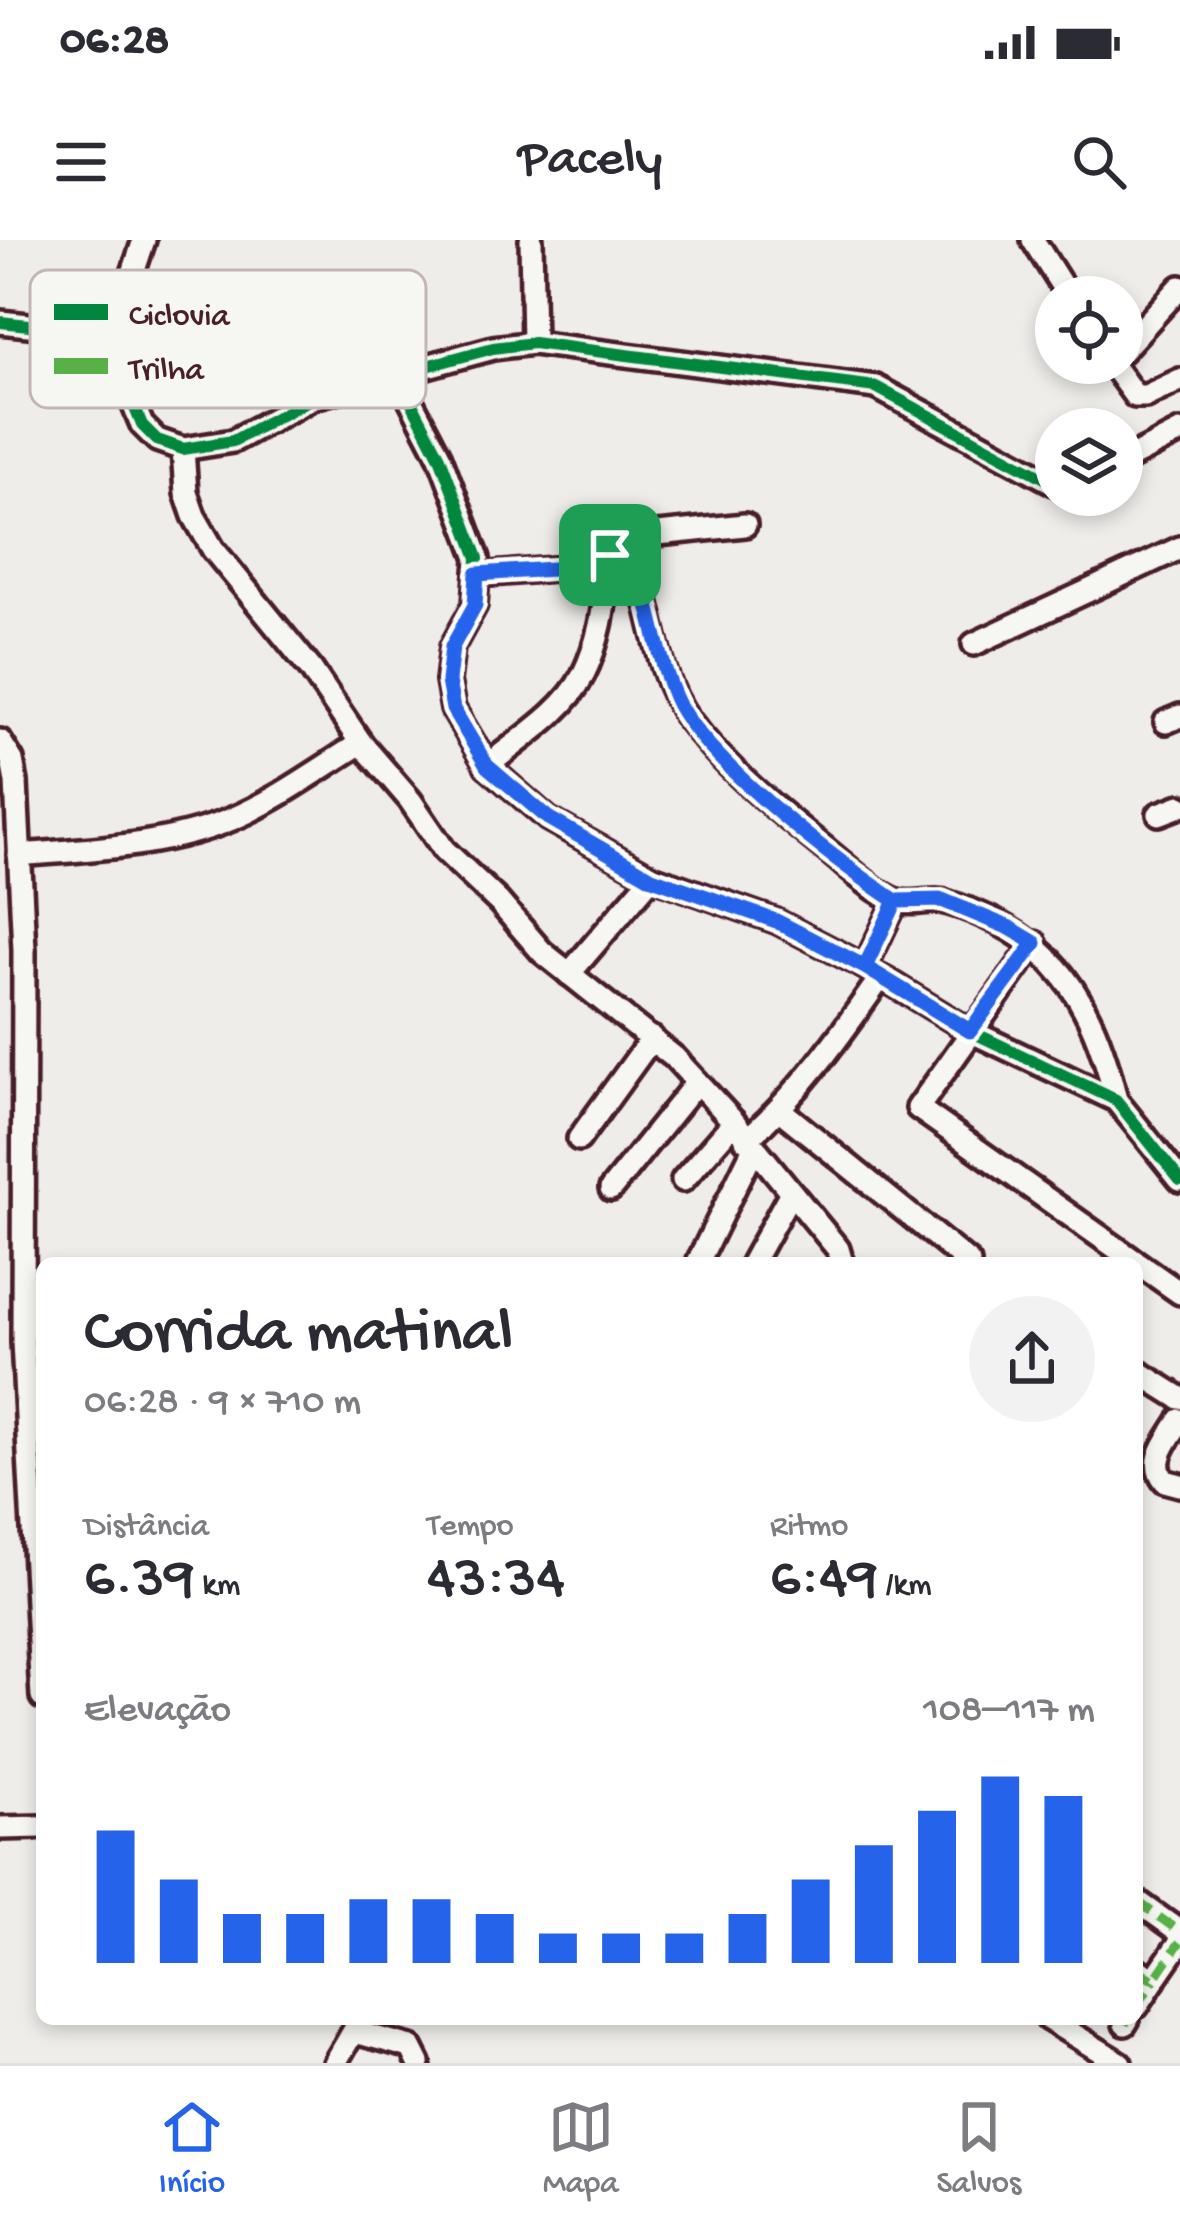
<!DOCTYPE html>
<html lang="pt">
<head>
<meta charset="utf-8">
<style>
	:root { --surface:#fff; --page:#f2f2f3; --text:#2b2b33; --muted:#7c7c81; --line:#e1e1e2; --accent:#2563eb }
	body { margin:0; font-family:"Gochi Hand",sans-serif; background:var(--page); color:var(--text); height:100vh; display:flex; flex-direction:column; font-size:45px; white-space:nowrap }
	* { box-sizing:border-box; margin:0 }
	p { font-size:39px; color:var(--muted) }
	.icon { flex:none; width:66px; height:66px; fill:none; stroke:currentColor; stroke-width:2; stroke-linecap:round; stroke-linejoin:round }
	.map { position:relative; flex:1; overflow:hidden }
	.drawer { position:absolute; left:36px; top:1017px; width:1107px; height:768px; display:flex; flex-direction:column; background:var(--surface); border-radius:18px; box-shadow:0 6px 18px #0003 }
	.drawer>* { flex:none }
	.tools { position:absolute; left:1035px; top:36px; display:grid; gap:24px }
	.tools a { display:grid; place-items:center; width:108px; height:108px; border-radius:50%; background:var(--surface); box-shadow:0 6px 18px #0003; font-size:60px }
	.pin { position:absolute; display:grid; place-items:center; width:102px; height:102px; color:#fff; margin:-51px; border-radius:24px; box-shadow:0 6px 18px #0006 }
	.round { display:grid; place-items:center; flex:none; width:126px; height:126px; border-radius:63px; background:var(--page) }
	.summary { display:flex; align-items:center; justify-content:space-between; height:204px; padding:0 48px }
	h1 { font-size:66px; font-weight:600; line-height:90px }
	.figures { display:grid; grid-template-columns:repeat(3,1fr); gap:18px; height:204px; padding:12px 48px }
	.figures div { display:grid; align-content:center }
	.figures b { font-size:60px; font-weight:600 }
	.figures small { font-size:33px; font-weight:400 }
	.figures p { font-size:33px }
	.chart { height:336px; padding:24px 48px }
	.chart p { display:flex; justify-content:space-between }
	.chart svg { width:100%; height:216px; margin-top:12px; stroke:var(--accent); stroke-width:6 }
	.status { display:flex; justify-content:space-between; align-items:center; height:84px; padding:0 60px; background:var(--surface); direction:ltr }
	.status svg { height:33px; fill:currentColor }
	header { display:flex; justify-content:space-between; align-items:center; height:156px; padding:0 48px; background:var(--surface); font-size:54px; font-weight:600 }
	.menu { display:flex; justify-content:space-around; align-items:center; height:168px; border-top:3px solid var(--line); background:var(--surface); font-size:33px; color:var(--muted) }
	.menu a { display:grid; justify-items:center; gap:6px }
	.menu .current { color:var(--accent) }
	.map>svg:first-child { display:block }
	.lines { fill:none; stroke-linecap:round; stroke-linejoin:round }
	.street-casing { stroke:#4a1f2b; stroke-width:30 }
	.street { stroke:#f6f6f2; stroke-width:21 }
	.quiet { stroke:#57b146; stroke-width:9; stroke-dasharray:18 9; stroke-linecap:butt }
	.cycleway-casing { stroke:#f6f6f2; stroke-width:20 }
	.cycleway { stroke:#00873e; stroke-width:12 }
	.route-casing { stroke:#fff; stroke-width:24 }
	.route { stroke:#2563eb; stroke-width:15 }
	.key { fill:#f6f6f2; stroke:#c2b6b6; stroke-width:3 }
	.key-label { font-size:33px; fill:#4a1f2b }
</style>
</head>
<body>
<div class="status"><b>06:28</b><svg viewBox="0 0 49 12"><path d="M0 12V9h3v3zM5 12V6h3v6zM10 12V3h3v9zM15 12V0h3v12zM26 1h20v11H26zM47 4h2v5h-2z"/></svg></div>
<header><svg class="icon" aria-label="menu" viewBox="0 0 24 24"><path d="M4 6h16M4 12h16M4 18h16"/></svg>Pacely<svg class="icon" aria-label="search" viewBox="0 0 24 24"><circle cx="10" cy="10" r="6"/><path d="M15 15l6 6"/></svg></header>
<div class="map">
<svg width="1180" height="1823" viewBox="0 0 1180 1823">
	<rect width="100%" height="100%" fill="#efedea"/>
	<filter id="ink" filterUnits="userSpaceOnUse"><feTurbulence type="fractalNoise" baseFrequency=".00833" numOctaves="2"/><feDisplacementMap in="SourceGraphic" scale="24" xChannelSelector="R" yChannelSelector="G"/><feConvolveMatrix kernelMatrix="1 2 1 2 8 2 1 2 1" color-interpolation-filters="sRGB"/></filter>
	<g filter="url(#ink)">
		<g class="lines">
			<defs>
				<g id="street">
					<path d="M 531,0 L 533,103"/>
					<path d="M 1033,0 L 1069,57"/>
					<path d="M 0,82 L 57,88 L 109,106 L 142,185 L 157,200 L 183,209 L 233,201 L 314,157 L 493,108 L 533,103 L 876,147 L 1056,244"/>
					<path d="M 109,106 L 144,0"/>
					<path d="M 1122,111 L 1180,47"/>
					<path d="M 1111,123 L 1135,156 L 1146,156 L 1180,140"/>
					<path d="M 397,134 L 440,217 L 478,318 L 475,365 L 452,407 L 448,441 L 453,469 L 487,526 L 548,579 L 652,637 L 776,681 L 865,727 L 970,791 L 1116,860 L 1180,940"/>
					<path d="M 183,209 L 186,253 L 194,276 L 213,309 L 311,429 L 361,503 L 410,560 L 444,610 L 499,662 L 542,712 L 675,818 L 734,882 L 838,1009 L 842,1023"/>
					<path d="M 1122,222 L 1180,192"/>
					<path d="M 631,307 L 648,295 L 745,285"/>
					<path d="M 477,335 L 567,328 L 596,323 L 631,307 C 651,360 655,435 689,480 C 727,531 780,572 829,612 C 849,628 871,650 895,660 C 912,667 932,657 949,663 C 1053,695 1093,759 1116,860"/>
					<path d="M 974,404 L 1180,308"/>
					<path d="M 1166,482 L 1180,476"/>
					<path d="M 0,501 L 12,520 L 16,542 L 24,710 L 23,1102 L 42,1457"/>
					<path d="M 487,526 C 518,500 565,472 583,435 C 602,397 605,356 611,315"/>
					<path d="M 1159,574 L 1180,566"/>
					<path d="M 19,615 C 90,609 165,607 232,579 C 277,560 319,529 361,503"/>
					<path d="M 1035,703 L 918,868 L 1180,1053"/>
					<path d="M 865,727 L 896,661"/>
					<path d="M 569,734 L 652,637"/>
					<path d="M 780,870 L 969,1023"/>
					<path d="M 579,899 L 652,798"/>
					<path d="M 746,900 C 800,853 840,796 881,737"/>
					<path d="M 683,940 L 734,882"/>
					<path d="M 611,949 L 697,842"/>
					<path d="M 699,1020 L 753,910"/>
					<path d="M 752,1023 L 790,954"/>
					<path d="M 1137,1131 L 1180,1158"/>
					<path d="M 1180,1180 C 1169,1199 1148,1221 1165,1241 L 1180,1245"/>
					<path d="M 0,1588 L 42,1587"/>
					<path d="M 1137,1661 L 1180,1692"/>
					<path d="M 1137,1729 L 1154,1740 L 1180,1702"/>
					<path d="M 1137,1766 L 1154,1740"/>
					<path d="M 1048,1779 L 1120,1823"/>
					<path d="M 1125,1784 L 1128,1779"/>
					<path d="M 355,1792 L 411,1807 L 419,1823"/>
					<path d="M 335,1823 L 360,1780"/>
				</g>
			</defs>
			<use href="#street" class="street-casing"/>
			<use href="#street" class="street"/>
			<g class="quiet">
				<path d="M 1137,1661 L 1180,1692"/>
				<path d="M 1137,1729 L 1154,1740 L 1180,1702"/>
				<path d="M 1137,1766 L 1154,1740"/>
				<path d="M 1125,1784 L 1128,1779"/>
			</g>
			<defs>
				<g id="cycleway">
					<path d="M 0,82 L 57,88 L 109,106 L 142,185 L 157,200 L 183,209 L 233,201 L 314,157 L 493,108 L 533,103 L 876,147 L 1056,244"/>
					<path d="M 397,134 L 440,217 L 478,318 L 475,365 L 452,407 L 448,441 L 453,469 L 487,526 L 548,579 L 652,637 L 776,681 L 865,727 L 970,791 L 1116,860 L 1180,940"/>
				</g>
			</defs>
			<use href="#cycleway" class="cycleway-casing"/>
			<use href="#cycleway" class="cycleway"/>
		</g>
	</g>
	<g class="lines" filter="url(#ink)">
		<defs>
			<path id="route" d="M 610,315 L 568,328 L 477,334 L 475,365 L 452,407 L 448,441 L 453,469 L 487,526 L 548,578 L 652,638 L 776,681 L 865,727 L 896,661 L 942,660 L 1010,688 L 1035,703 L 970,791 L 865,727 L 896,661 C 839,624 701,518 675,457 C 655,409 649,356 631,307 L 610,315"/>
		</defs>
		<use href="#route" class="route-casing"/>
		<use href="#route" class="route"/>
	</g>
	<rect x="30" y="30" width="396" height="138" rx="18" class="key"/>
	<rect x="54" y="64" width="54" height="16" fill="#00873e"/>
	<rect x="54" y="118" width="54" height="16" fill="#57b146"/>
	<g class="key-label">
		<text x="129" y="84">Ciclovia</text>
		<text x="129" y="138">Trilha</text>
	</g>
</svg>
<div class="tools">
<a><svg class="icon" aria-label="locate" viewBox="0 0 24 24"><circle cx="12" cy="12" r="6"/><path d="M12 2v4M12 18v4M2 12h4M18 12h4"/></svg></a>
<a><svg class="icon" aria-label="layers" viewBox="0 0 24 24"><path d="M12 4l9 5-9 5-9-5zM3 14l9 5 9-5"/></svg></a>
</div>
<div class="pin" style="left:610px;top:315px;background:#1e9e55"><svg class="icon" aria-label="arrive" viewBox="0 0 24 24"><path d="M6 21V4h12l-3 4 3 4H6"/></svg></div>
<section class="drawer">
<div class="summary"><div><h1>Corrida matinal</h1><p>06:28 · 9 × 710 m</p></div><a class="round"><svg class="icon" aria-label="share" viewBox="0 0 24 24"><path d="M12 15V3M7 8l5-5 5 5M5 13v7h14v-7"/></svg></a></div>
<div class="figures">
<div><p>Distância</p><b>6.39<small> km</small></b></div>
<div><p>Tempo</p><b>43:34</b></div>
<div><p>Ritmo</p><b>6:49<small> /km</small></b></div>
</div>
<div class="chart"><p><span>Elevação</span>108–117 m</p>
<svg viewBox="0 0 160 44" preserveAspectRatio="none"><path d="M5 44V17M15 44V27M25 44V34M35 44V34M45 44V31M55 44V31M65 44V34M75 44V38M85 44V38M95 44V38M105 44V34M115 44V27M125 44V20M135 44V13M145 44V6M155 44V10"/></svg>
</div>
</section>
</div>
<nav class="menu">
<a class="current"><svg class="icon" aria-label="home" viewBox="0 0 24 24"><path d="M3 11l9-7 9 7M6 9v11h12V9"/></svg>Início</a>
<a><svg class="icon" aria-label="map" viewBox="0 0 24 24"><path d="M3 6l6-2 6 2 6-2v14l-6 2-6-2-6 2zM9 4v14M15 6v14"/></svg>Mapa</a>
<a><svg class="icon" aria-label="saved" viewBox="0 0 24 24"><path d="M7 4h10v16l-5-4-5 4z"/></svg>Salvos</a>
</nav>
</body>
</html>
